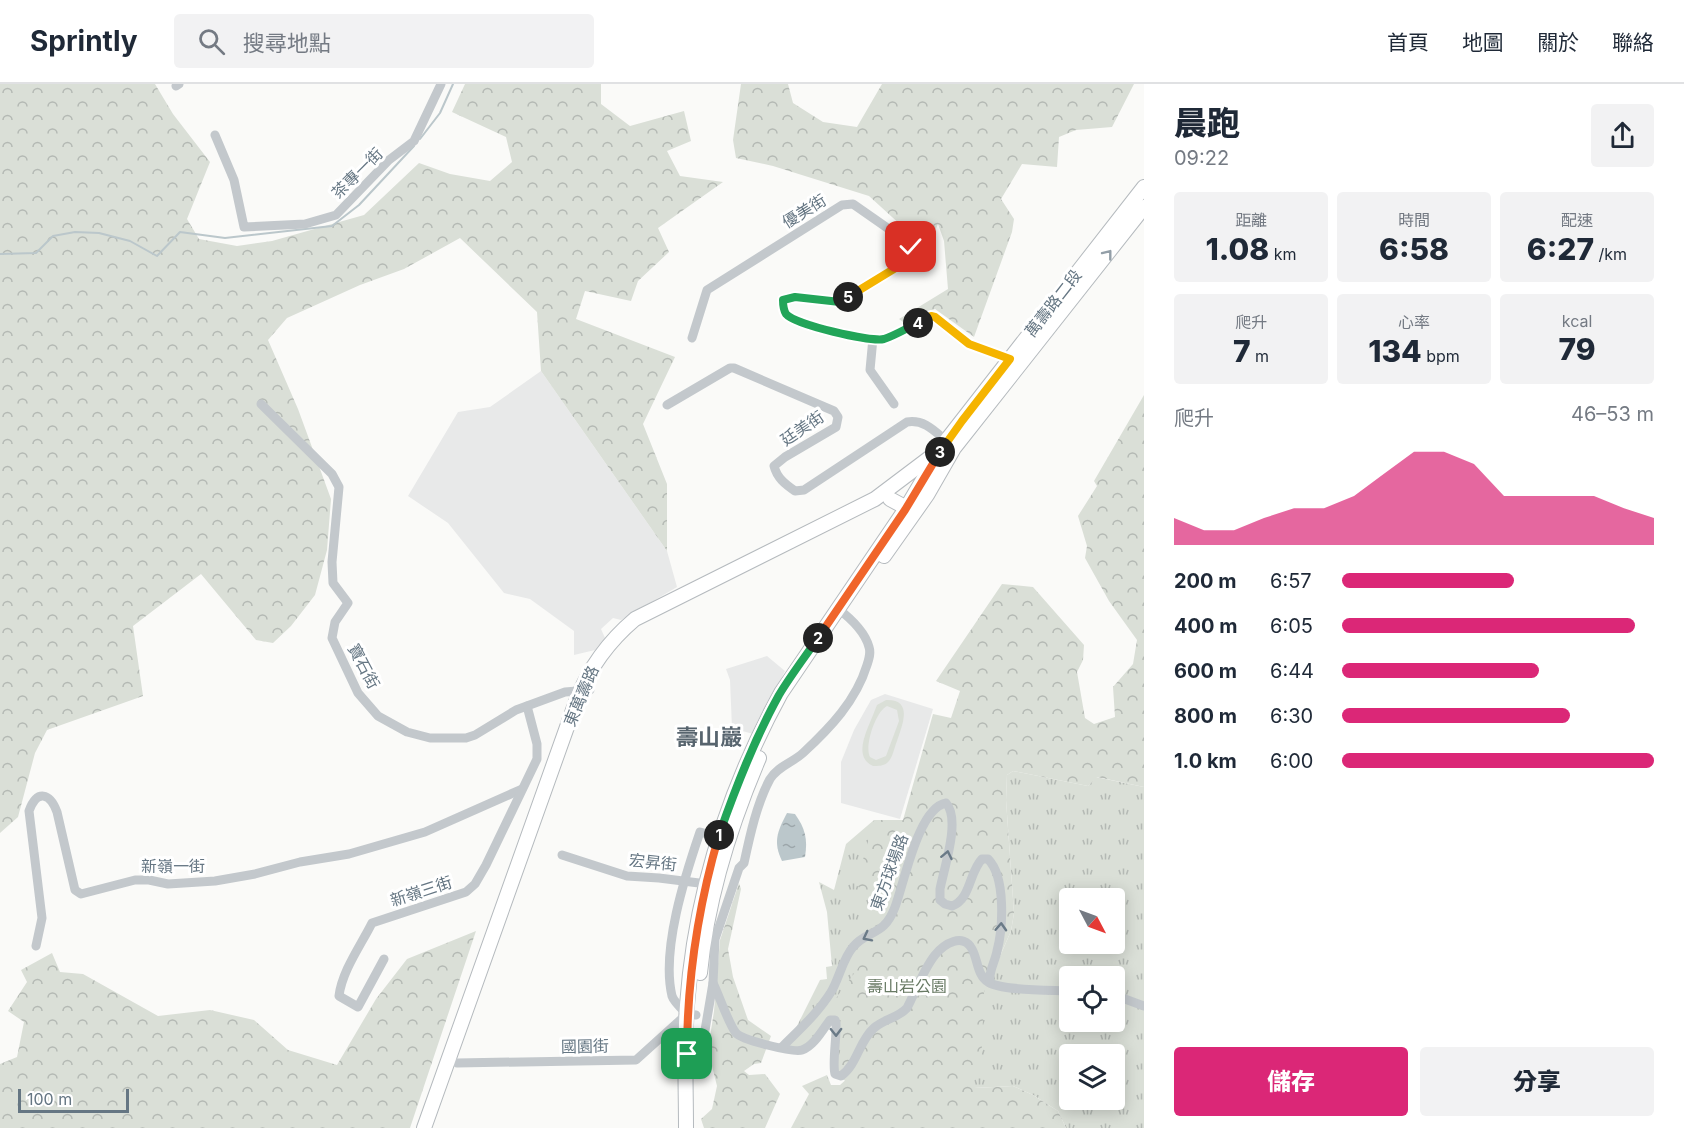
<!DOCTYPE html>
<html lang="zh-TW">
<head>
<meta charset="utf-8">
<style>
	:root { --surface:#fff; --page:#f2f2f3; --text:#1f2937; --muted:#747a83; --line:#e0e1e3; --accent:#db2777 }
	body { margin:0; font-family:Inter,"Noto Sans TC",sans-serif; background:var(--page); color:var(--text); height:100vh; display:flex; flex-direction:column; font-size:22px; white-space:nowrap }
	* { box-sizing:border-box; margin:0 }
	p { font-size:20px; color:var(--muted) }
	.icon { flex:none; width:33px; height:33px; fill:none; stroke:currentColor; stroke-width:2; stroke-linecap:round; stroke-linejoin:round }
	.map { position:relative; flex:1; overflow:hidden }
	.sheet { display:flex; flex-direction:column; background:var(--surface); width:540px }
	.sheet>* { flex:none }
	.needle { width:39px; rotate:131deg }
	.tools { position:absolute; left:1059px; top:804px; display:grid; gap:12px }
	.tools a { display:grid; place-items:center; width:66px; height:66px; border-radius:6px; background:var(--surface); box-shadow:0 3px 15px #0003; font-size:30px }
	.scale { position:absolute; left:18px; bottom:15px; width:111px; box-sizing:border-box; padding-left:6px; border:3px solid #657683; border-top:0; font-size:16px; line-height:21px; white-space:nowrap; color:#657683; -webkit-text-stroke:4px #fff; paint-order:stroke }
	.pin { position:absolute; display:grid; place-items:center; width:51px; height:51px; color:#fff; margin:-26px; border-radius:12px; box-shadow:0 3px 9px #0006 }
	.km { position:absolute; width:30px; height:30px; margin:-15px; border-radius:50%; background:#222; color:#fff; font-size:16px; line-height:30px; text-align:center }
	.round { display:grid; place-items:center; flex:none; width:63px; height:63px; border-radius:6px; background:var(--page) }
	.overview { display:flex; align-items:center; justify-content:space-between; height:102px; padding:0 30px }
	h1 { font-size:33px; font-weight:800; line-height:45px }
	.figures { display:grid; grid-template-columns:repeat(3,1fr); gap:9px; height:102px; padding:6px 30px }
	.figures div { display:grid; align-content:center; border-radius:6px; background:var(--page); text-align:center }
	.figures b { font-size:30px; font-weight:800 }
	.figures small { font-size:16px; font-weight:400 }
	.figures p { font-size:16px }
	.chart { height:168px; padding:12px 30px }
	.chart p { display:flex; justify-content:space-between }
	.chart svg { width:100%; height:108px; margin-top:6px; fill:var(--accent); opacity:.7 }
	.cta { display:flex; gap:12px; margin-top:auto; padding:12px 30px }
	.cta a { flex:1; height:69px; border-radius:6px; background:var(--accent); color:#fff; font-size:24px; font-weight:800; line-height:69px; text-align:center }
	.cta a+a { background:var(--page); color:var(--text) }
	ul { padding:0 30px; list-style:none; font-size:20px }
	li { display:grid; grid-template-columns:96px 72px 1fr; align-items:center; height:45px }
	li i { height:15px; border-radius:8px; background:var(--accent) }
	header { display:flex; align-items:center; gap:36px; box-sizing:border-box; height:84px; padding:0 30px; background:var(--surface); border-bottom:2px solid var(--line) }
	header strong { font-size:28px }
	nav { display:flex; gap:33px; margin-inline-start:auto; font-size:21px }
	.search { width:420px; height:54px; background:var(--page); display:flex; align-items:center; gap:15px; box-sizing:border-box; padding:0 21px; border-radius:6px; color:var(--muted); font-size:22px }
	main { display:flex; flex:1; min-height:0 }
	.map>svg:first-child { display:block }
	.built { fill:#e8e9e9 }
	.grass { fill:url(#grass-tufts); fill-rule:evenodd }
	.forest { fill:url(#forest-crowns) }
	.garden { fill:#dadfd7; fill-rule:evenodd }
	.water { fill:url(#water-ripples) }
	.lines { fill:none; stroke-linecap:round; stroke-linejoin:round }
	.stream { stroke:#bbc7cb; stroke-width:2 }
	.primary-casing { stroke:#b5babe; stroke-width:16 }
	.street { stroke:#c3c8cc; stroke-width:9 }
	.primary { stroke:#fff; stroke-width:14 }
	.oneway { stroke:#939fa8 }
	.oneway2 { stroke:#6a7a87 }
	.split-1-casing { stroke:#fff; stroke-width:12 }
	.split-2-casing { stroke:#fff; stroke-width:12 }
	.split-3-casing { stroke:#fff; stroke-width:12 }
	.split-4-casing { stroke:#fff; stroke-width:12 }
	.split-5-casing { stroke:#fff; stroke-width:12 }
	.split-6-casing { stroke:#fff; stroke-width:12 }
	.split-1 { stroke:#f0652b; stroke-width:8 }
	.split-2 { stroke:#22a559; stroke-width:8 }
	.split-3 { stroke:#f0652b; stroke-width:8 }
	.split-4 { stroke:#f5b400; stroke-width:8 }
	.split-5 { stroke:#22a559; stroke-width:8 }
	.split-6 { stroke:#f5b400; stroke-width:8 }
	.labels { text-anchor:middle; stroke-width:6; stroke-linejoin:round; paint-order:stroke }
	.street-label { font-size:16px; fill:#657683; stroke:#fff }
	.park-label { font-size:16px; fill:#687a64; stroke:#fff }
	.district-label { font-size:22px; font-weight:bold; fill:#57646e; stroke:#fff }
</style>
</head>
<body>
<header>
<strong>Sprintly</strong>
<div class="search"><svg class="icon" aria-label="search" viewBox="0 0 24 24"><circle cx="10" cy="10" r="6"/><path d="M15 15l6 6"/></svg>搜尋地點</div>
<nav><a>首頁</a><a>地圖</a><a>關於</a><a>聯絡</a></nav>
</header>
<main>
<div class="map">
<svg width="1144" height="1044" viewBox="0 0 1144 1044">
	<defs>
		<pattern id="grass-tufts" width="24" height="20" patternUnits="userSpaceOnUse" patternTransform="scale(1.5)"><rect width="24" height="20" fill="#dadfd7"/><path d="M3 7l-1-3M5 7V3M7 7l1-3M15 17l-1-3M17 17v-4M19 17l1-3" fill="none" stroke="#b4b9b4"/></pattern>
		<pattern id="forest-crowns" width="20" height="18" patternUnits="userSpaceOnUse" patternTransform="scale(1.5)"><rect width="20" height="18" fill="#dadfd7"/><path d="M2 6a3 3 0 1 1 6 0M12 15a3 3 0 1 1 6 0" fill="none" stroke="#b4b9b4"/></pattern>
		<pattern id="water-ripples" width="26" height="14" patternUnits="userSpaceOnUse" patternTransform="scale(1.5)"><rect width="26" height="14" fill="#bbc7cb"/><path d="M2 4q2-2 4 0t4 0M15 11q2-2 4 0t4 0" fill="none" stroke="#9ca6aa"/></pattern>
	</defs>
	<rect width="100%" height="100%" fill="#fafaf8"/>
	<g class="built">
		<path d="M 541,287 L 667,467 L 677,503 L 621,536 L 613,534 L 601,545 L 605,554 L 595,566 L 574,571 L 574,547 L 530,515 L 504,509 L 448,439 L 408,412 L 458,328 L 490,323 Z"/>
		<path d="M 767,572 L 785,587 L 753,650 L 732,644 L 730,596 L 726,585 Z"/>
		<path d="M 885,610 L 933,625 L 900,735 L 841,719 L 841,678 L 854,646 L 871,616 Z"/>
	</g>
	<path class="grass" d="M 1013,687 L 1088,702 L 1096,693 L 1144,703 L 1144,1044 L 1066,1044 L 1058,1027 L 1033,1011 L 1013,1002 L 974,1004 L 853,1002 L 838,992 L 836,937 L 808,963 L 786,964 L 820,896 L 827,895 L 826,883 L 832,882 L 827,828 L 819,798 L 834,806 L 846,760 L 874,736 L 902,737 L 990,895 L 1011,847 L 1014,829 L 1006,716 L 1007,691 ZM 1070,814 L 1114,814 L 1114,860 L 1070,860 ZM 1070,892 L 1114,892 L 1114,938 L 1070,938 ZM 1070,970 L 1114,970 L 1114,1016 L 1070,1016 Z"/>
	<g class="forest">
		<path d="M 0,0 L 155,0 L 173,30 L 210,78 L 187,135 L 199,155 L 237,162 L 272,157 L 364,131 L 419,79 L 450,90 L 490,97 L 512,78 L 506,53 L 452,28 L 465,0 L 601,0 L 601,20 L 630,42 L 684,27 L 691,57 L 667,67 L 680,92 L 723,98 L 658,144 L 669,168 L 638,197 L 631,217 L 585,207 L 576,235 L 675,273 L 643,340 L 667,400 L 667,467 L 541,287 L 537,228 L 460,154 L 404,185 L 360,201 L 287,234 L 268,256 L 298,325 L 331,415 L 327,466 L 315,511 L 291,542 L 273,559 L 256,556 L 201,490 L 133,542 L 143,612 L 47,646 L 35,669 L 18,733 L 0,749 Z"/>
		<path d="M 741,0 L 788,0 L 793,19 L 823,38 L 857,43 L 882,0 L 1134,0 L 1112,43 L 1076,46 L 1059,53 L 1057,83 L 1022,80 L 1001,115 L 1014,135 L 1012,148 L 974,253 L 935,225 L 903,238 L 899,235 L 948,205 L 944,157 L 938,140 L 927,165 L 869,112 L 773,82 L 736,74 L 733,56 Z"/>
		<path d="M 1144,311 L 1144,703 L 1097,693 L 1088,702 L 1013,687 L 1007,691 L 1006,716 L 1014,829 L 1011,847 L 984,908 L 981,983 L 974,993 L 975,1004 L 1013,1002 L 1033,1011 L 1058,1027 L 1066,1044 L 791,1044 L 809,1010 L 802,1002 L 827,991 L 831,1001 L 840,1001 L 850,992 L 838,979 L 846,933 L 831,921 L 872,865 L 877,831 L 873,814 L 856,801 L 874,736 L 903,736 L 933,630 L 951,634 L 960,607 L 936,597 L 1002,500 L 1033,503 L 1084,561 L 1083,576 L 1077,588 L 1085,634 L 1094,640 L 1115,633 L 1113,603 L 1133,580 L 1137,556 L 1109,517 L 1085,474 L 1087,462 L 1078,432 L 1097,402 L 1094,397 Z"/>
		<path d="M 739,799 L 741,805 L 728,865 L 733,893 L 748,936 L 771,952 L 761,979 L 754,980 L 744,987 L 749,991 L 765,990 L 780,1010 L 765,1044 L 704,1044 L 701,1035 L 712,1025 L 717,1002 L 708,966 L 714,927 L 720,856 Z"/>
		<path d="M 476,847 L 410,1044 L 0,1044 L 0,980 L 17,973 L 24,938 L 8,927 L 27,898 L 21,886 L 52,869 L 60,888 L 83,890 L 158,932 L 210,926 L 254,936 L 288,966 L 337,981 L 376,915 L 407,875 Z"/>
	</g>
	<path class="garden" d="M 886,616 C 914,615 902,642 897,657 C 894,664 893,674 887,679 C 883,682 878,682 873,682 C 851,672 869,643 875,626 L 877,621 ZM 887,622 L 897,626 L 899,637 L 886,672 L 876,676 L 870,673 C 864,662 876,627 887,622 Z"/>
	<path class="water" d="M 787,729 L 795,730 C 805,744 808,755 805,773 L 782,777 C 773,758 777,748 787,729 Z"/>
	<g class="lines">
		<g class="stream">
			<path d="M 420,55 L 440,29 L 453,0"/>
			<path d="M 0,170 L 36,169 L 53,152 L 75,148 L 99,149 L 130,157 L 157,172 L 180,148 L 225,154 L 332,142 L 359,121 L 414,62"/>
		</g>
		<defs>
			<g id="primary">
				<path d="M 890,415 L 903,422 L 905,426"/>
				<path d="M 884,472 L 927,411 L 954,364 L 1144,123"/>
				<path d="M 700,889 C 707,816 730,742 759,674"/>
				<path d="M 424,1044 L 577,615 C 590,582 609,557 635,535 L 875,415 L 936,369"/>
				<path d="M 686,1044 C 686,1003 684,962 687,921 C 695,811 728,706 781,609 L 905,426 L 946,357 L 1144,103"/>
			</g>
		</defs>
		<use href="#primary" class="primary-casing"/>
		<g class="street">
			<path d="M 176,2 L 179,0"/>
			<path d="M 215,51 L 234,96 L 244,143 L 305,140 L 336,131 L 389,76 L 414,57 L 441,0"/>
			<path d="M 692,254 L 707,206 L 842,121 L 853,120 L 906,157 L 915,172 L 840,218 L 795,213 L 783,216 C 783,221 783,226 786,230 C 795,241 871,258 885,254 C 900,249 916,239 931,232 L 935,233 L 969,260 L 1009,275"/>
			<path d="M 873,254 L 870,286 L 894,320"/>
			<path d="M 261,320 L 332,390 L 339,403 L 332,478 L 333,499 L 348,519 L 335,538 L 332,554 L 358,609 L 378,632 L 407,648 L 430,654 L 466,654 L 475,651 L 516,626 L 565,608 L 590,606"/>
			<path d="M 667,321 L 730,284 L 734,284 L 834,327 L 838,333 L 836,343 L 785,373 L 774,382 C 777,394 785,400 795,407 L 804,406 L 907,338 C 926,335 936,349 950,360"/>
			<path d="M 562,771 L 627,792 L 659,794 L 707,800"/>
			<path d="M 36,862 L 42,834 L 29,727 C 37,705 50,709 57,728 L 75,806 L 81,810 L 135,796 L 149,796 L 168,800 L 215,797 L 255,790 L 300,778 L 349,770 L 425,748 L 522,705"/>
			<path d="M 384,875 L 358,923 L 339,912 C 342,887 361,861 372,839 L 466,808 L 475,800 L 486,781 L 537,675 L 537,660 L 527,622"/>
			<path d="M 713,899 C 719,911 729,941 736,949 C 742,956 794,969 802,966 C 814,962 823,945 830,936 L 835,936 L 836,939 C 837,951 832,980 835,990 L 841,992 C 857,981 859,957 874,944 C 884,935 898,934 907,924 C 916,907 923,886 935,871 C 944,860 963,848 972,865 C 978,876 977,891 988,898 C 1001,907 1052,906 1070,907"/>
			<path d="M 1114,911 L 1144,922"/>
			<path d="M 687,930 C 682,925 674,918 672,912 C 661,866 685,792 700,748 L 718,753"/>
			<path d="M 782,963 C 799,946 818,929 831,908 C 839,895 843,874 853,863 C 868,845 884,853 895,823 C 904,800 918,724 946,719 C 961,735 944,784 940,805 L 940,816 L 945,820 L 952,822 C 971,815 969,788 982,775 L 988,775 C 1006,793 1003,844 997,867 C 995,878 988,888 990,899"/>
			<path d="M 687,970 L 696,970 L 702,964 L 713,899 L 715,855 L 739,784 L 744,779 C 750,751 757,719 770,695 C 778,682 792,679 803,669 C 830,644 856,617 867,581 C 869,575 871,569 869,563 C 865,548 849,533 837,524"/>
			<path d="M 457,979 L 636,976 L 687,930 L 696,931"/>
		</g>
		<use href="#primary" class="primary"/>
	</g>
	<defs><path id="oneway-chevron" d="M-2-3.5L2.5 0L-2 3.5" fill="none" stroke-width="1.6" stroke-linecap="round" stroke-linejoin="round" transform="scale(1.5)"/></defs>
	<use class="oneway" href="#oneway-chevron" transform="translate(1108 170) rotate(-52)"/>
	<g class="oneway2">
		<use href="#oneway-chevron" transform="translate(947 771) rotate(-78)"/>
		<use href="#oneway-chevron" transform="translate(1001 843) rotate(-87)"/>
		<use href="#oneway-chevron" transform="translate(867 853) rotate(153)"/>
		<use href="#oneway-chevron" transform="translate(836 948) rotate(89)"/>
	</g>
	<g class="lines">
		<defs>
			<path id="split-1" d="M 687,970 C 687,895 698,823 719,751"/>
			<path id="split-2" d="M 719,751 C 736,703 754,656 779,611 C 791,591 805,573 818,554"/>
			<path id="split-3" d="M 818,554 L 905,426 L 940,368"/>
			<path id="split-4" d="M 918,239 L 931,232 L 935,233 L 969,260 L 1010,275 L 962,337 L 940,368"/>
			<path id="split-5" d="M 848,213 L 840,218 L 795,213 L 783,216 C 783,221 783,225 786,230 C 795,241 871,258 884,255 C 896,251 907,244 918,239"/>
			<path id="split-6" d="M 848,213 L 915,172 L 911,163"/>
		</defs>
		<use href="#split-1" class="split-1-casing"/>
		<use href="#split-2" class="split-2-casing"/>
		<use href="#split-3" class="split-3-casing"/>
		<use href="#split-4" class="split-4-casing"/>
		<use href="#split-5" class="split-5-casing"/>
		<use href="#split-6" class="split-6-casing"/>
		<use href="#split-1" class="split-1"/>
		<use href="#split-2" class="split-2"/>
		<use href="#split-3" class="split-3"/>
		<use href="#split-4" class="split-4"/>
		<use href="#split-5" class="split-5"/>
		<use href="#split-6" class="split-6"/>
	</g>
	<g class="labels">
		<g class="street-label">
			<text transform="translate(357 89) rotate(-45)" y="6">茶專一街</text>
			<text transform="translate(804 127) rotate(-32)" y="6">優美街</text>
			<text transform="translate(1053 219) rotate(-52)" y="6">萬壽路二段</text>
			<text transform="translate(802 344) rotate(-34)" y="6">廷美街</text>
			<text transform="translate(364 582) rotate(62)" y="6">寶石街</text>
			<text transform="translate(581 612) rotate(-67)" y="6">東萬壽路</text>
			<text transform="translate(653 778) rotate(6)" y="6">宏昇街</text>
			<text x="173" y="788">新嶺一街</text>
			<text transform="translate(889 788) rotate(-70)" y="6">東方球場路</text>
			<text transform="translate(421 807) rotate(-18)" y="6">新嶺三街</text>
			<text transform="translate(585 962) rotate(-1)" y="6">國園街</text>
		</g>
		<g class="park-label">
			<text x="907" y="908">壽山岩公園</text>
		</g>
		<g class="district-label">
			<text x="709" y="661">壽山巖</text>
		</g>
	</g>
</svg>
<div class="tools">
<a><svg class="needle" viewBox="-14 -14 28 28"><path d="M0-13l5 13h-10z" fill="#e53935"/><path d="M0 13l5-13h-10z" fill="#747a83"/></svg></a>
<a><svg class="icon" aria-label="locate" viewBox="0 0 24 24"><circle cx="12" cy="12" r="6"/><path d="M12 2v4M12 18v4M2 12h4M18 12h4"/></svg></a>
<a><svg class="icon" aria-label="layers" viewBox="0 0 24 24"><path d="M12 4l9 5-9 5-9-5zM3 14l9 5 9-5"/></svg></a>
</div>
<div class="scale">100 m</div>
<div class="pin" style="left:687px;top:970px;background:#1e9e55"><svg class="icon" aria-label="arrive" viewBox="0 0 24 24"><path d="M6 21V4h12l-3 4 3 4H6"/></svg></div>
<div class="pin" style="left:911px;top:163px;background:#d93025"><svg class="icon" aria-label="check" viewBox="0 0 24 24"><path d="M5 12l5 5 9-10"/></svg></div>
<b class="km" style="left:719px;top:751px">1</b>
<b class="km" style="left:818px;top:554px">2</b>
<b class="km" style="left:940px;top:368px">3</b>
<b class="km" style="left:918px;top:239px">4</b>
<b class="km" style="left:848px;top:213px">5</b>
</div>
<section class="sheet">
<div class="overview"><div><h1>晨跑</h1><p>09:22</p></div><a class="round"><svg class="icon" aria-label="share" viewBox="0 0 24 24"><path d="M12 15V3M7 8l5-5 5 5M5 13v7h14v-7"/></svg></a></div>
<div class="figures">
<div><p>距離</p><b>1.08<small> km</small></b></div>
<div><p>時間</p><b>6:58</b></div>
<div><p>配速</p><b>6:27<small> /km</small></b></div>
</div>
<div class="figures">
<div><p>爬升</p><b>7<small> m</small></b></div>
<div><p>心率</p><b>134<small> bpm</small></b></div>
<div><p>kcal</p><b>79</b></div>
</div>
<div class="chart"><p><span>爬升</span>46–53 m</p>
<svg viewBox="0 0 160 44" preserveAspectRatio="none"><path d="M0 44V33L10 38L20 38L30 33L40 29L50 29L60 24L70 15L80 6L90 6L100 11L110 24L120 24L130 24L140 24L150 29L160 33V44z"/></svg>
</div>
<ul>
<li><b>200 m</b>6:57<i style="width:55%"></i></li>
<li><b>400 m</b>6:05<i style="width:94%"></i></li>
<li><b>600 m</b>6:44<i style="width:63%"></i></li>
<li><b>800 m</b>6:30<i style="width:73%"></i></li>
<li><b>1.0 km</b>6:00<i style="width:100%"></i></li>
</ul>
<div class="cta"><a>儲存</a><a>分享</a></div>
</section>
</main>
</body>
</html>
